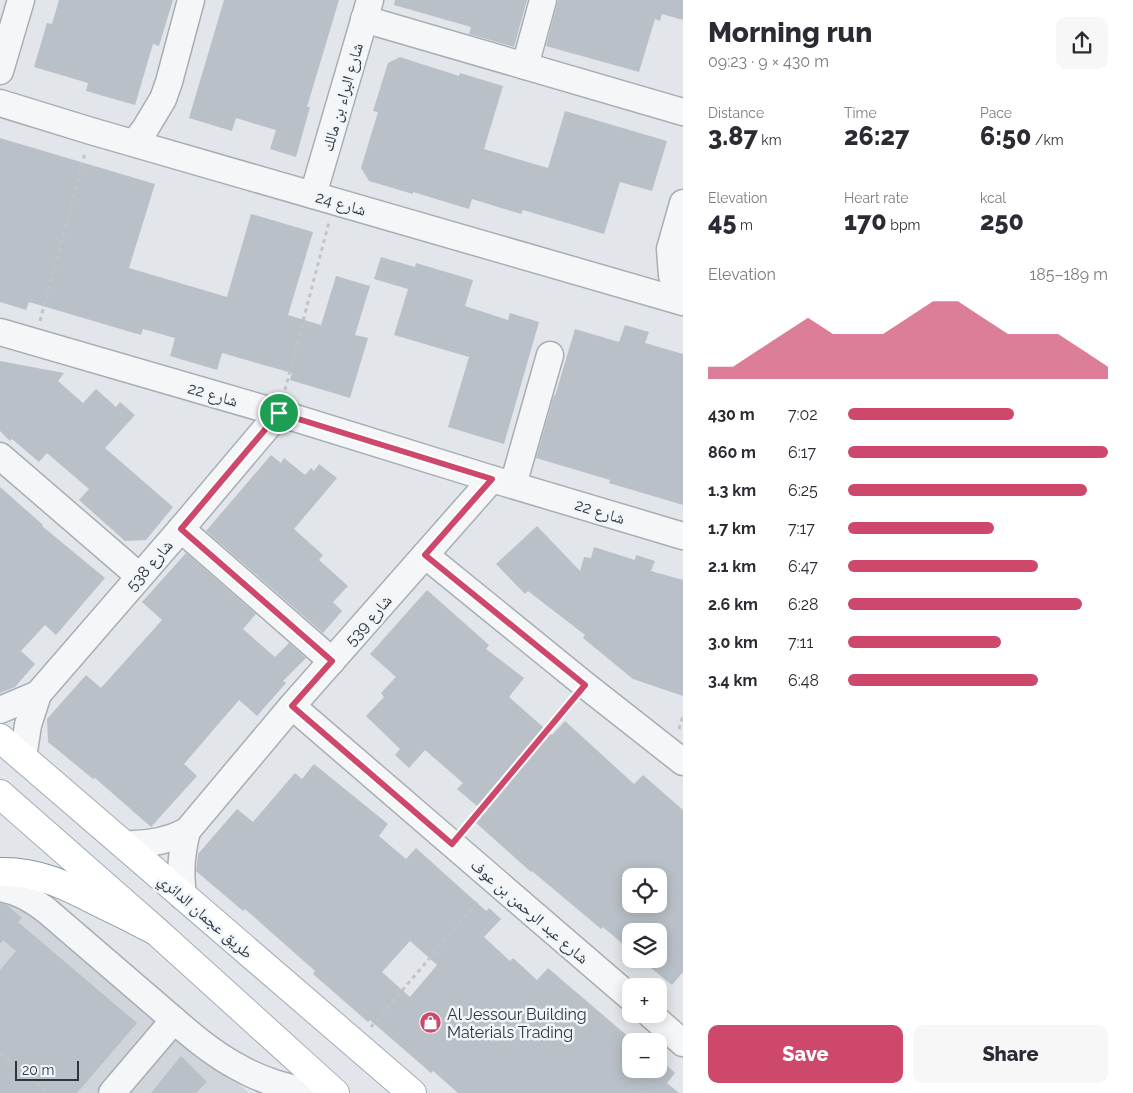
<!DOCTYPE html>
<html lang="en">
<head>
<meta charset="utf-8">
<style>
	:root { --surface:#fff; --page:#f7f7f7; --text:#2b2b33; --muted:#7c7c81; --accent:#ce486c }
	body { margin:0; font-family:Raleway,"Noto Naskh Arabic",sans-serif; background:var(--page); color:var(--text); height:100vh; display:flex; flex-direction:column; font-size:19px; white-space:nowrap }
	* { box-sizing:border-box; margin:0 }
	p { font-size:16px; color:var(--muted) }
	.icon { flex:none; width:28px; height:28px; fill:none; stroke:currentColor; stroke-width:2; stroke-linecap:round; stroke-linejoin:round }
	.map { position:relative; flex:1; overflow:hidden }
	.sheet { display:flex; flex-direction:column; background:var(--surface); width:450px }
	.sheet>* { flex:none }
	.tools { position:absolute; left:622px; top:868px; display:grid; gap:10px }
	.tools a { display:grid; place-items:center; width:45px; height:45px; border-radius:10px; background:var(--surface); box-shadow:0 2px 12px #0003; font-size:25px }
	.scale { position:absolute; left:15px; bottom:12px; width:64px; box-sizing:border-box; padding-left:5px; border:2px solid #2a3642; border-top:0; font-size:14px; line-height:18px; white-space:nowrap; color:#2a3642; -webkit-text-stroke:4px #f2f5f7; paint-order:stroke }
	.pin { position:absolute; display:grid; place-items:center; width:42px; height:42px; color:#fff; margin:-21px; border:2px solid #fff; border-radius:50%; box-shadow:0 1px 5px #0007 }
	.round { display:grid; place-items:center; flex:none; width:52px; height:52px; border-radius:10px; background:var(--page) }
	.summary { display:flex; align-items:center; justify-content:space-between; height:85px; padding:0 25px }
	h1 { font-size:28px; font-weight:800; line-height:38px }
	.figures { display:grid; grid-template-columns:repeat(3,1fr); gap:8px; height:85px; padding:5px 25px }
	.figures div { display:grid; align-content:center }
	.figures b { font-size:25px; font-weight:800 }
	.figures small { font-size:14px; font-weight:400 }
	.figures p { font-size:14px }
	.chart { height:140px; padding:10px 25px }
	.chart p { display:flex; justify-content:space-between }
	.chart svg { width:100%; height:90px; margin-top:5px; fill:var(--accent); opacity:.7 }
	.action { display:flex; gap:10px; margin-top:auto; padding:10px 25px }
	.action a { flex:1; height:58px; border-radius:10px; background:var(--accent); color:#fff; font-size:20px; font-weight:800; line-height:58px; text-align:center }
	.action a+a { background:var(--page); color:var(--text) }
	ul { padding:0 25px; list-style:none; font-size:16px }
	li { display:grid; grid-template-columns:80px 60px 1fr; align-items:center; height:38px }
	li i { height:12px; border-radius:6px; background:var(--accent) }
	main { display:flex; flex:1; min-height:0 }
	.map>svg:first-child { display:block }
	.built { fill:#d0d5dc }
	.building { fill:#b9c0c7; fill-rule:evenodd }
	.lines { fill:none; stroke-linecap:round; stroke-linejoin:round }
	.minor-casing { stroke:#a7aeb4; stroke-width:29 }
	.major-casing { stroke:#a1acb6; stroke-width:30 }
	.highway-casing { stroke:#8995a1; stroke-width:30 }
	.path { stroke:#c0c4c9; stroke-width:3; stroke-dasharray:4 4; stroke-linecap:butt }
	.minor { stroke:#f5f6f8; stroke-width:26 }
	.major { stroke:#fff; stroke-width:28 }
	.highway { stroke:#fff; stroke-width:28 }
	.route-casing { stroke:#fff; stroke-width:10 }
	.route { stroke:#ce486c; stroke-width:6 }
	.labels { text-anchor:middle; stroke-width:5; stroke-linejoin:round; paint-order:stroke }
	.street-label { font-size:16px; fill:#2a3642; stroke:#f2f5f7 }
	.poi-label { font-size:16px; fill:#2a3642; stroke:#f2f5f7; text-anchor:start }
</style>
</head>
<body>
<main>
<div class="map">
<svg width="683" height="1093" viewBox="0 0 683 1093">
	<rect width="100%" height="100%" fill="#e2e6ea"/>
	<path class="built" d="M 0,896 L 14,898 L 164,1020 L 249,1093 L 0,1093 Z"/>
	<g class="building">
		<path d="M 59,0 L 173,0 L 159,46 L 153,44 L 135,105 L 86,91 L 88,83 L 34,67 L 47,23 L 52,24 Z"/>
		<path d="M 224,0 L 339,0 L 307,107 L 310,107 L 296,157 L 270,149 L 276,130 L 236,118 L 232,131 L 189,118 Z"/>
		<path d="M 395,0 L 527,0 L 514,47 L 469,34 L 471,27 L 394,5 Z"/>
		<path d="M 558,0 L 683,0 L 683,20 L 662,14 L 660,21 L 655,19 L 639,72 L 546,46 L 557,4 Z"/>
		<path d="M 400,57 L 459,76 L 460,73 L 503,86 L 484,149 L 548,168 L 565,111 L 667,141 L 652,191 L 620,182 L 604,234 L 523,210 L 521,214 L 472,199 L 469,209 L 413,192 L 413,194 L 369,181 L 361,168 L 378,112 L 373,111 L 388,63 Z"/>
		<path d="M 0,138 L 155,184 L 129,268 L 227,297 L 251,214 L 313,232 L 288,315 L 321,325 L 336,276 L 370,286 L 355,335 L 368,338 L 350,398 L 290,380 L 292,373 L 222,353 L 217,370 L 170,356 L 175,338 L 143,329 L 141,335 L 29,302 L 26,310 L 0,302 Z"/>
		<path d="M 381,257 L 415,267 L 416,263 L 473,280 L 465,306 L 508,320 L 510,313 L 539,322 L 504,444 L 448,427 L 469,357 L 394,335 L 408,289 L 374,279 Z"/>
		<path d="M 625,325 L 649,332 L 645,343 L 683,354 L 683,505 L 609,483 L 610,480 L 536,458 L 554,395 L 555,396 L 575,329 L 619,342 Z"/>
		<path d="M 0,361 L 64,373 L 58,381 L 83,403 L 96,389 L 116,407 L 120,402 L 135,415 L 105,448 L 173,507 L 146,540 L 125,541 L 79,500 L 89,489 L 47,453 L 39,462 L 12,439 L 10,441 L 0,431 Z"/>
		<path d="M 271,455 L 281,463 L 284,458 L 305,475 L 311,468 L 314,471 L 319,464 L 337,478 L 294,529 L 323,555 L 319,560 L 348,586 L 333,602 L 342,611 L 323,633 L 206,531 Z"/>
		<path d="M 0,487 L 43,525 L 42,526 L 105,578 L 56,635 L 45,625 L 21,651 L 35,664 L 15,687 L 0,693 Z"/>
		<path d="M 537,526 L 580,571 L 584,557 L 591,558 L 594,547 L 635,560 L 636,555 L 655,561 L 651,571 L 683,580 L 683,696 L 633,679 L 583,638 L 585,635 L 528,591 L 525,594 L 496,564 Z"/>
		<path d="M 186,553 L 256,614 L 243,629 L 275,657 L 289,643 L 306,658 L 283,681 L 286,683 L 257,716 L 239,700 L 184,764 L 197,776 L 151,827 L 95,778 L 93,779 L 48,742 L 47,719 L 86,675 L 101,688 L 162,620 L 142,602 Z"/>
		<path d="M 427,590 L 489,645 L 486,649 L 524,678 L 509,697 L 552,735 L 565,721 L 634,784 L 643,775 L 683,810 L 683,972 L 672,985 L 640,959 L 659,959 L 659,931 L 631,931 L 631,951 L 603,927 L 601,929 L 532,871 L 531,872 L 475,822 L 484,812 L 457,789 L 463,783 L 425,750 L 409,768 L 395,755 L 400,749 L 366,716 L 384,697 L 381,693 L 396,677 L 370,654 ZM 631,876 L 659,876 L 659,904 L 631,904 Z"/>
		<path d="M 314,764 L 388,824 L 379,836 L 406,859 L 416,848 L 486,911 L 489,908 L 501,919 L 484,937 L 510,961 L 513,958 L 537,980 L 548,968 L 631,1039 L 631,1069 L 659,1069 L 663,1062 L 675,1073 L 667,1083 L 679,1093 L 458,1093 L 433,1071 L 431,1073 L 370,1020 L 368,1022 L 313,974 L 315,971 L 245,909 L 243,911 L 196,871 L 198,854 L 237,809 L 253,822 L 295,773 L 302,779 ZM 410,941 L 437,965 L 410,997 L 382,972 Z"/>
		<path d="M 0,903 L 7,905 L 22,918 L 18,922 L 137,1023 L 77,1093 L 0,1093 L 0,970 L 16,951 L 3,940 L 0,944 Z"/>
		<path d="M 181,1056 L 207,1082 L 196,1093 L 151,1093 Z"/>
	</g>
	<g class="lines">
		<defs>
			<g id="minor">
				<path d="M 364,19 L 683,112"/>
				<path d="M 525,66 L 543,0"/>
				<path d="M 0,71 L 21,0"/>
				<path d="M 0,103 L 91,131 L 683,302"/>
				<path d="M 134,143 L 145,129 L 163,99 L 169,82 L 191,0"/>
				<path d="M 313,195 L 370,0"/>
				<path d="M 680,301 L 672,275 L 670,249 L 683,203"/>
				<path d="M 0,332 L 279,413 L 492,479 L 683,536"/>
				<path d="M 0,456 L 139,576"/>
				<path d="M 513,485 L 550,355"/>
				<path d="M 181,529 L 332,661"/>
				<path d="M 425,555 L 585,685 L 683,762"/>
				<path d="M 292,706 L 631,998"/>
				<path d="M 0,710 L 38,694"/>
				<path d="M 23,758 L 28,725 L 38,694 L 181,529 L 279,413"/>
				<path d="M 123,844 C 146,845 166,842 187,831 L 292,706 L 492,479"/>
				<path d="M 0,888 C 18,891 31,899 46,910 C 82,941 117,971 153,1002 C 180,1025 206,1050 238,1067 C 262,1081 286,1087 313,1093"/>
				<path d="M 183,897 C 180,871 181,855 187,831"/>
				<path d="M 650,1014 L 683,1043"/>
				<path d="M 112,1093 L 174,1020"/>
			</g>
			<g id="major">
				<path d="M 0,738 L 412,1093"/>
				<path d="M 0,794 L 156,931 L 335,1093"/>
			</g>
			<path id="highway" d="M 0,872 C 38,871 65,885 98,902 C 117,911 137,921 156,931"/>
		</defs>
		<use href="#minor" class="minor-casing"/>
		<use href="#major" class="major-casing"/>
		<use href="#highway" class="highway-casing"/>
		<g class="path">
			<path d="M 40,321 L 85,153"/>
			<path d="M 285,390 L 329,222"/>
			<path d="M 679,729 L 683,715"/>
			<path d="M 467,826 L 570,703"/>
			<path d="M 371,1027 L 480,899"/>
			<path d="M 0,1053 L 48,1093"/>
		</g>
		<use href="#minor" class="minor"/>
		<use href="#major" class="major"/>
		<use href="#highway" class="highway"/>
	</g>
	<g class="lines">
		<defs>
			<path id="route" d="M 279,413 L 492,479 L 425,555 L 585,685 L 452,844 L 292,706 L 332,661 L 181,529 Z"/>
		</defs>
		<use href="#route" class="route-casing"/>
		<use href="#route" class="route"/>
	</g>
	<defs>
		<symbol id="shop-disc" viewBox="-11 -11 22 22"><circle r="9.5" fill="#ce486c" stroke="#f2f5f7"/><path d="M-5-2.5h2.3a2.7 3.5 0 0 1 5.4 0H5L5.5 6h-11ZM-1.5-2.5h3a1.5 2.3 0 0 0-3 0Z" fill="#fff"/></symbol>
	</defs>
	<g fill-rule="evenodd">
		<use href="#shop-disc" x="418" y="1010" width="25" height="25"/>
	</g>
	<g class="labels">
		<g class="street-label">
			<text transform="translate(342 97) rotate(-74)" y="6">شارع البراء بن مالك</text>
			<text transform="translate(341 203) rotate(16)" y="6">شارع 24</text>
			<text transform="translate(213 394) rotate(16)" y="6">شارع 22</text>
			<text transform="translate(600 511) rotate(17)" y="6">شارع 22</text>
			<text transform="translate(149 565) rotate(-49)" y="6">شارع 538</text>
			<text transform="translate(368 620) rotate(-49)" y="6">شارع 539</text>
			<text transform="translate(530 911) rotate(41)" y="6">شارع عبد الرحمن بن عوف</text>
			<text transform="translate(206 916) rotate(41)" y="6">طريق عجمان الدائري</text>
		</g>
		<g class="poi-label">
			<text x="447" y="1020">Al Jessour Building<tspan x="447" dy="18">Materials Trading</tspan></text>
		</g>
	</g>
</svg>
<div class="tools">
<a><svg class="icon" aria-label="locate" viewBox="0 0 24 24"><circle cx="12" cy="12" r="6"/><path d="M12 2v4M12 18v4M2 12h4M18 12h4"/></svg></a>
<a><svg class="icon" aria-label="layers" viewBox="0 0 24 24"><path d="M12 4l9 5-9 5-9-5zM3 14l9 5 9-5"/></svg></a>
<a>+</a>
<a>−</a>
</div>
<div class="scale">20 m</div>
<div class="pin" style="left:279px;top:413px;background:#1e9e55"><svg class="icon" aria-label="arrive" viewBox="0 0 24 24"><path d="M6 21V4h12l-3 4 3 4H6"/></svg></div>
</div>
<section class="sheet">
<div class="summary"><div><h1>Morning run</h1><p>09:23 · 9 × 430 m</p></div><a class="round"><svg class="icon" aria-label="share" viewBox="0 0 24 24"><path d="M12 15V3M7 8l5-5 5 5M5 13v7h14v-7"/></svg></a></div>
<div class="figures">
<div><p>Distance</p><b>3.87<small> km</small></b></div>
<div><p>Time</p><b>26:27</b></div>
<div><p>Pace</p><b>6:50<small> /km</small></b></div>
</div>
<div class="figures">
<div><p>Elevation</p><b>45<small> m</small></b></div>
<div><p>Heart rate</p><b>170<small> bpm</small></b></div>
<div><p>kcal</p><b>250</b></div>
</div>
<div class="chart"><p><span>Elevation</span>185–189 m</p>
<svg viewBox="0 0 160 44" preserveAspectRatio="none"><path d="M0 44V38L10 38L20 30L30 22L40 14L50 22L60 22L70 22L80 14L90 6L100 6L110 14L120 22L130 22L140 22L150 30L160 38V44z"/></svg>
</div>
<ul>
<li><b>430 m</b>7:02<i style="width:64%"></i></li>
<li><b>860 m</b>6:17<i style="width:100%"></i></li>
<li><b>1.3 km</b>6:25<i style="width:92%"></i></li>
<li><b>1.7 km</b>7:17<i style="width:56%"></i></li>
<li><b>2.1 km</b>6:47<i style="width:73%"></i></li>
<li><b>2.6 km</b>6:28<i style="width:90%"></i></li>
<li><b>3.0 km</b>7:11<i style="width:59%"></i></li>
<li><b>3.4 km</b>6:48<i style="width:73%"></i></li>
</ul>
<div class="action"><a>Save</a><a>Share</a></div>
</section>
</main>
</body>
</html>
